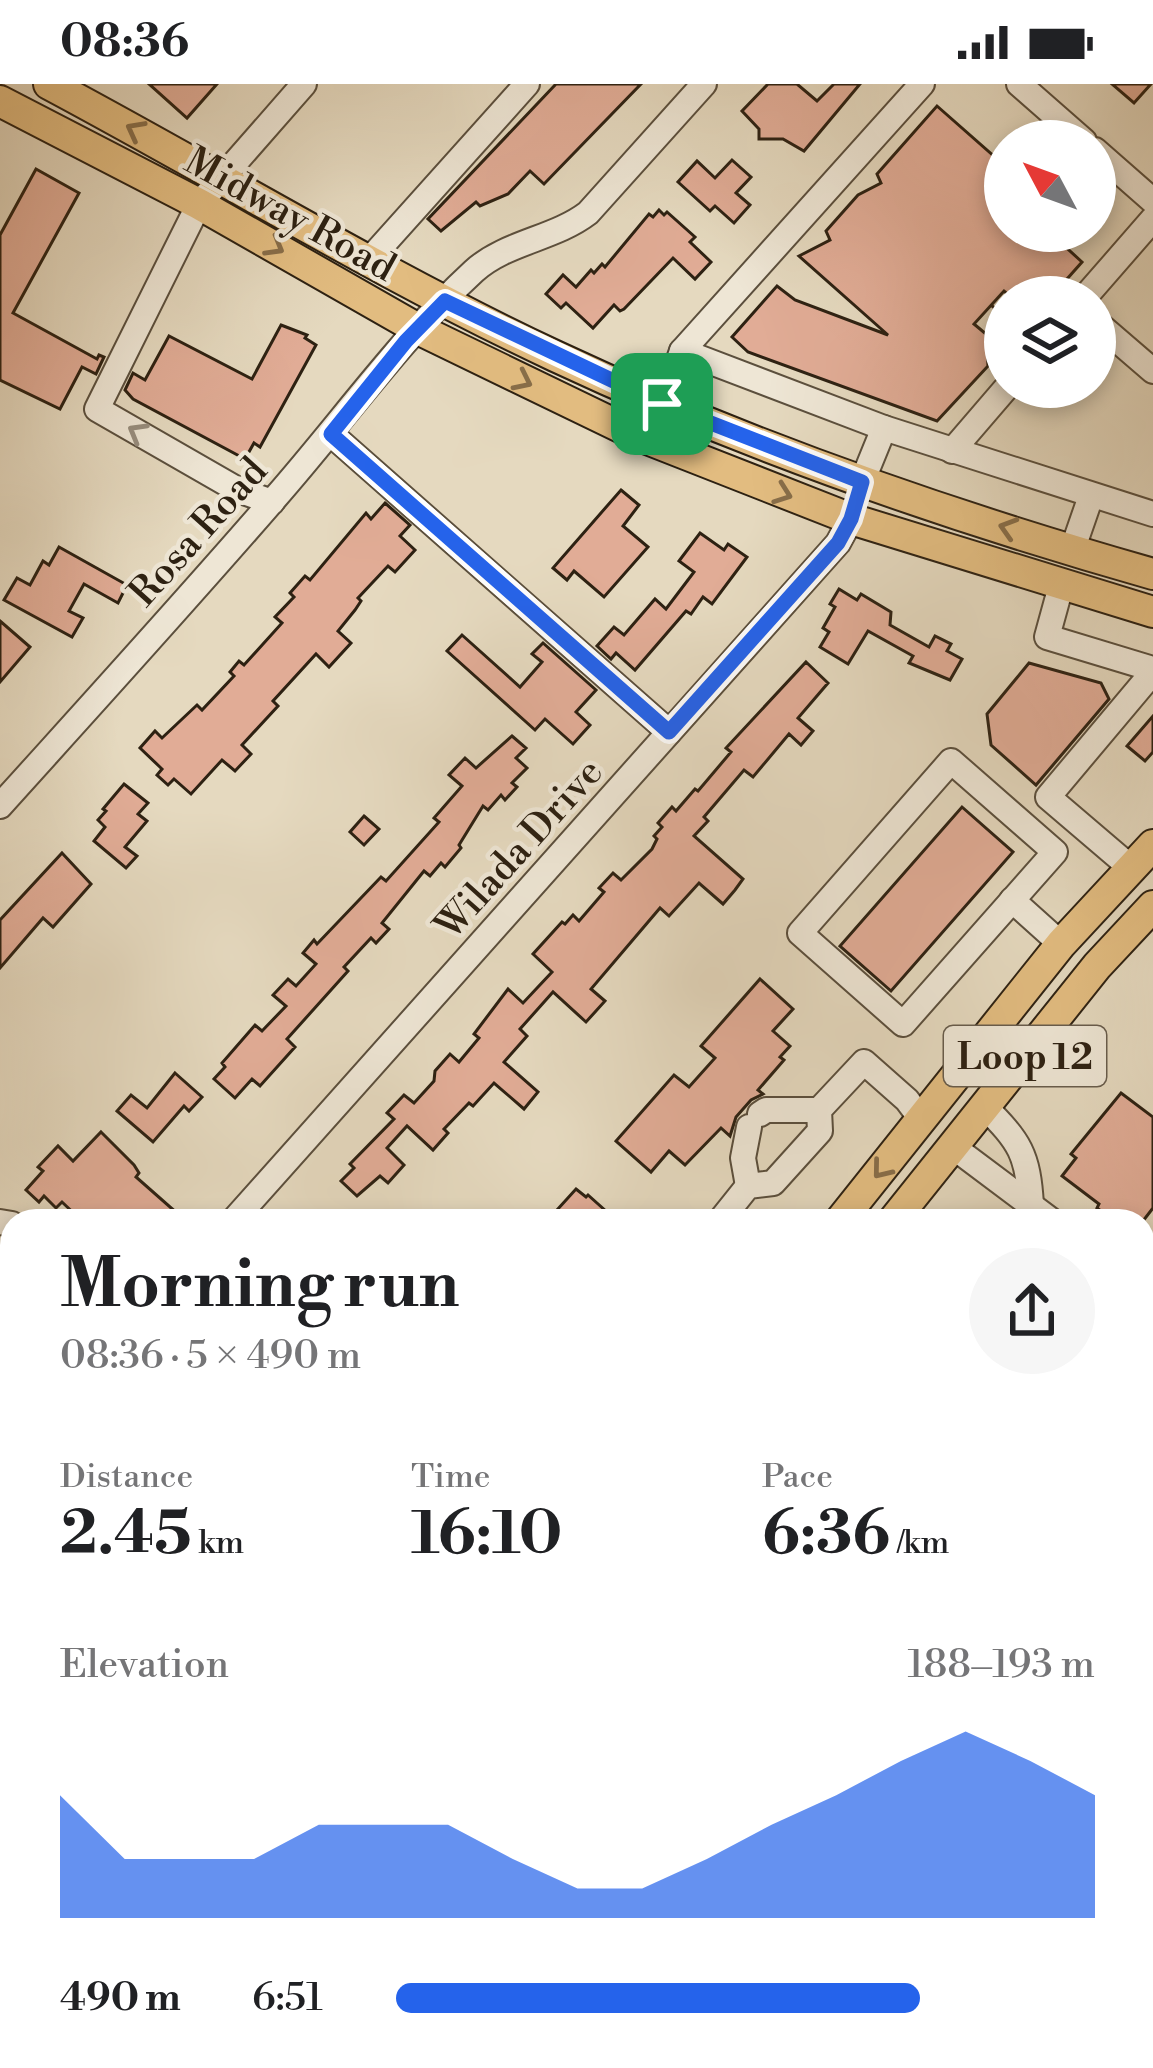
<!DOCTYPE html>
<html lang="en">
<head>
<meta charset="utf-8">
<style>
	:root { --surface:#fff; --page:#f6f6f6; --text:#202124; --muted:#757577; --accent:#2563eb }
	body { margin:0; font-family:"Libre Bodoni",serif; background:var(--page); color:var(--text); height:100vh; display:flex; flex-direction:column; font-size:45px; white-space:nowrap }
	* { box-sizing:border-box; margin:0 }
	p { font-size:39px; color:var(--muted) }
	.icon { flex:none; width:66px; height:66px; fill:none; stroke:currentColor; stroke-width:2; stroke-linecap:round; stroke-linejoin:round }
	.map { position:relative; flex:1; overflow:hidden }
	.side { position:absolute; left:0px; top:1125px; width:1155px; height:861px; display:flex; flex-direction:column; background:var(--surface); border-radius:36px 36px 0 0; box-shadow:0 6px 18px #0003 }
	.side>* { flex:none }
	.needle { width:78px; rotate:311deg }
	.controls { position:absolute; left:984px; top:36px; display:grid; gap:24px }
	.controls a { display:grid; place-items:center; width:132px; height:132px; border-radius:50%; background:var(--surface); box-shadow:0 6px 18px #0003; font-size:60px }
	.pin { position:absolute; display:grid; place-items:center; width:102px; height:102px; color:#fff; margin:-51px; border-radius:24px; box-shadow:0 6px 18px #0006 }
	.round { display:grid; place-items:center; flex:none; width:126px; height:126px; border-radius:63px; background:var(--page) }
	.head { display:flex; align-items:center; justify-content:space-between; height:204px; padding:0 60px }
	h1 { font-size:66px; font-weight:700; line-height:90px }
	.metrics { display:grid; grid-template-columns:repeat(3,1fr); gap:18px; height:204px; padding:12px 60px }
	.metrics div { display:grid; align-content:center }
	.metrics b { font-size:60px; font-weight:700 }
	.metrics small { font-size:33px; font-weight:400 }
	.metrics p { font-size:33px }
	.chart { height:336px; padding:24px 60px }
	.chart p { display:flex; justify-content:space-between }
	.chart svg { width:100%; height:216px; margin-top:12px; fill:var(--accent); opacity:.7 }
	ul { padding:0 60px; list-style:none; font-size:39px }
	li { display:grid; grid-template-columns:192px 144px 1fr; align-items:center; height:90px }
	li i { height:30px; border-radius:15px; background:var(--accent) }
	.status { display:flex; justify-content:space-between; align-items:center; height:84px; padding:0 60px; background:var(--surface); direction:ltr }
	.status svg { height:33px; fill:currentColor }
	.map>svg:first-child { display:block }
	.green { fill:#b8be8f; stroke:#727050; stroke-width:3 }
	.building { fill:#e1ac96; stroke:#2d2112; stroke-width:3 }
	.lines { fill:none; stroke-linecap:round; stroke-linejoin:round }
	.minor-casing { stroke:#5b4f3d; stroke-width:28 }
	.major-casing { stroke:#2d2112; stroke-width:34 }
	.path { stroke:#2d2112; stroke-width:3; stroke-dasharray:9 6; stroke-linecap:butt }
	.minor { stroke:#eee6d5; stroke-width:24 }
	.major { stroke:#e2bc80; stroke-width:30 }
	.oneway { stroke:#886e49 }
	.oneway2 { stroke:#978d7d }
	.route-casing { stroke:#fff; stroke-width:24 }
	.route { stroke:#2563eb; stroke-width:15 }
	.labels { text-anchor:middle; stroke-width:9; stroke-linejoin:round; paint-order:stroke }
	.shield { fill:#eee6d5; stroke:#675c4c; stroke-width:3 }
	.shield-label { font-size:36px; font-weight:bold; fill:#2d2112 }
	.street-label { font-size:39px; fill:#2d2112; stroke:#eee6d5 }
</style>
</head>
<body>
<div class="status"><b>08:36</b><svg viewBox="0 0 49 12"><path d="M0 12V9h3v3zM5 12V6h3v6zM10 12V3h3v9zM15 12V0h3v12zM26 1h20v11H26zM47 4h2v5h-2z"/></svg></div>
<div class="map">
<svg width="1153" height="1984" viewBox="0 0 1153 1984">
	<rect width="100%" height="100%" fill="#e5d9bf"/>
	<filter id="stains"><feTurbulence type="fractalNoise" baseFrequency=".00167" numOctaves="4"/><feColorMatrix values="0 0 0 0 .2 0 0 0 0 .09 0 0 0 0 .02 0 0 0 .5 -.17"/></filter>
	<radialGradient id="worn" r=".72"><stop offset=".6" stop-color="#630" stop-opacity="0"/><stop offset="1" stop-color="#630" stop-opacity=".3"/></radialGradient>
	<path class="green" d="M 0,1679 L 12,1700 L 12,1884 L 0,1865 Z"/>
	<g class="building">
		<path d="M 149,0 L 217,0 L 187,34 Z"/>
		<path d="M 556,0 L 641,0 L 544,100 L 530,87 L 508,110 L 480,122 L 476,118 L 441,147 L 428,135 Z"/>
		<path d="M 768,0 L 797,0 L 817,17 L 834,0 L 860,0 L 804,67 L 783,55 L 759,55 L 759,45 L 742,27 Z"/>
		<path d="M 1112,0 L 1151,0 L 1134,19 Z"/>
		<path d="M 937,22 L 1005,82 L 1005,147 L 1048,147 L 1082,178 L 1051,213 L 1011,213 L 1004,207 L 974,240 L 986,250 L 988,282 L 937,337 L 748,268 L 732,253 L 777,202 L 795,216 L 888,251 L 799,172 L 830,156 L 826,147 L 858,111 L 881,99 L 877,90 Z"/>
		<path d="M 732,76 L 751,93 L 736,109 L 750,121 L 734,139 L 715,122 L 710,127 L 678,98 L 697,77 L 715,94 Z"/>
		<path d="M 36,85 L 79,109 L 13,229 L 97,275 L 99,271 L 104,273 L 96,290 L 82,283 L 60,325 L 0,296 L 0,151 Z"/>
		<path d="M 659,126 L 664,131 L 667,128 L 695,153 L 690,158 L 711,178 L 695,195 L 673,174 L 624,225 L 620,227 L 614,221 L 593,244 L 566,219 L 561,224 L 546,210 L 563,191 L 576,203 L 591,186 L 594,189 L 602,180 L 605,183 L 649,130 L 653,133 Z"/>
		<path d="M 281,241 L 307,251 L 305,254 L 316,261 L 260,363 L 254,359 L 245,375 L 133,315 L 125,306 L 133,289 L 145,296 L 169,252 L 252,295 Z"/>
		<path d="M 621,406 L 639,421 L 623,442 L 648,463 L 604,513 L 574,487 L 567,496 L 553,484 Z"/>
		<path d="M 385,419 L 410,441 L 400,452 L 415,466 L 395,488 L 388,482 L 358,514 L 361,517 L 355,526 L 338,547 L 351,559 L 329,583 L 316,570 L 273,617 L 278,622 L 242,661 L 251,670 L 235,687 L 222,676 L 191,710 L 174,695 L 168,701 L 157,691 L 162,685 L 140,664 L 155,647 L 162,654 L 197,621 L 202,626 L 234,592 L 230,588 L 239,577 L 244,581 L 282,539 L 275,533 L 294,513 L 290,509 L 305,492 L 310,496 L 366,429 L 371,435 Z"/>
		<path d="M 700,449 L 724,466 L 728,460 L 747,473 L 712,520 L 703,513 L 691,530 L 686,527 L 635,586 L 616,569 L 611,575 L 597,562 L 614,543 L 624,551 L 655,515 L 666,525 L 694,488 L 679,477 Z"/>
		<path d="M 59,463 L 127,501 L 118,519 L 84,500 L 69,527 L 83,534 L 72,553 L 4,516 L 17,494 L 30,501 L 43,477 L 49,481 Z"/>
		<path d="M 839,505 L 857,516 L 861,510 L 891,528 L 890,541 L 929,563 L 935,552 L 951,560 L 947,567 L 962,575 L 950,596 L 909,579 L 913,572 L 868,547 L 848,580 L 820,563 L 829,548 L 823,544 L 835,523 L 830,520 Z"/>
		<path d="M 0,537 L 30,563 L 0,598 Z"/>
		<path d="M 462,551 L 520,603 L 542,578 L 532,570 L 543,559 L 596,606 L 576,628 L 590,641 L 573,660 L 545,635 L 535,646 L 447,567 Z"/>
		<path d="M 806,578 L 828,599 L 798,634 L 813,647 L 801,661 L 789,650 L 753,693 L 744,686 L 704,733 L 708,737 L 694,752 L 743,795 L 735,806 L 723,820 L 699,799 L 669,832 L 660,824 L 591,905 L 605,917 L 586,938 L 553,908 L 520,945 L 527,952 L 504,978 L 538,1008 L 524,1025 L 494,999 L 473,1022 L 469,1019 L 444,1045 L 448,1049 L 433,1066 L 407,1042 L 387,1064 L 404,1081 L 388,1099 L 380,1092 L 357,1112 L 341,1097 L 354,1084 L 350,1080 L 394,1035 L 387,1029 L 404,1011 L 414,1019 L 434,997 L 435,987 L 450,970 L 459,978 L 479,954 L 474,950 L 508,905 L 523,919 L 552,888 L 533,870 L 562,838 L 565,840 L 573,831 L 579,837 L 604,808 L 599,804 L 613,789 L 621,796 L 652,765 L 657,755 L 654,752 L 662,743 L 658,739 L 672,723 L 676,727 L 695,705 L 698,707 L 731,668 L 726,664 Z"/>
		<path d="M 1029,579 L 1101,599 L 1109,615 L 1036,701 L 991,661 L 987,630 Z"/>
		<path d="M 1153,632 L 1153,668 L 1145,677 L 1127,662 Z"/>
		<path d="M 512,652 L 526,664 L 516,674 L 527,684 L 512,699 L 517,703 L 505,716 L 501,711 L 488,726 L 483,722 L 459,761 L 461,764 L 445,783 L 441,779 L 430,792 L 424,787 L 382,839 L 389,845 L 376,859 L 371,854 L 344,883 L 348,887 L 287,955 L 295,963 L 260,1002 L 252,995 L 235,1014 L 214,995 L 225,983 L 222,979 L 255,941 L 262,947 L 286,922 L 273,911 L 288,895 L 296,902 L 316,880 L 303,869 L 314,856 L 317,860 L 381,793 L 386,797 L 439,738 L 434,734 L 462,702 L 449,691 L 465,674 L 476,684 Z"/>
		<path d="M 124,700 L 148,719 L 138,730 L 147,737 L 125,763 L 137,772 L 126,784 L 94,757 L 105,743 L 98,736 L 106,727 L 103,725 Z"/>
		<path d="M 962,723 L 1013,768 L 891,907 L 840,862 Z"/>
		<path d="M 364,732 L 379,745 L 364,761 L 350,748 Z"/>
		<path d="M 62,769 L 91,800 L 53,843 L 43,834 L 0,884 L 0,836 Z"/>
		<path d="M 760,895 L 793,925 L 773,947 L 790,962 L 780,973 L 784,976 L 758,1006 L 763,1010 L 751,1016 L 736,1033 L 730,1052 L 721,1044 L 685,1081 L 669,1067 L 651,1088 L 616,1057 L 674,991 L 689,1003 L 715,974 L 701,962 Z"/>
		<path d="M 175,989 L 202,1013 L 189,1027 L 184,1022 L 153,1058 L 117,1027 L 131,1011 L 147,1024 Z"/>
		<path d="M 1121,1009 L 1153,1033 L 1153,1124 L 1143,1137 L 1114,1137 L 1097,1124 L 1099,1120 L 1062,1092 L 1076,1074 L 1071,1070 Z"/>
		<path d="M 101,1048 L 134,1081 L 139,1089 L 136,1093 L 186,1137 L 82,1137 L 62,1118 L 56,1124 L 44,1112 L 39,1118 L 26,1106 L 43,1087 L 38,1083 L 58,1062 L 73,1077 Z"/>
		<path d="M 576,1105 L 586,1113 L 588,1111 L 617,1137 L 547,1137 Z"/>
	</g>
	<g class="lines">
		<defs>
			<g id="minor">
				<path d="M 1019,0 L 1084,57"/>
				<path d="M 1095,66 L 1153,117"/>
				<path d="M 370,175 L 527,0"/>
				<path d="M 1085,213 L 1153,135"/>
				<path d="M 1095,237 L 1153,287"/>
				<path d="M 682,267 L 884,344 L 1153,430"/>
				<path d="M 663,320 L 682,267 L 922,0"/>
				<path d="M 331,350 L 669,648"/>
				<path d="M 952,367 L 1007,303"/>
				<path d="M 862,398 L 884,344"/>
				<path d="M 272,418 L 238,406 L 97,325 L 199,120 L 304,0"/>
				<path d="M 1073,464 L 1091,412"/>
				<path d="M 1061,502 L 1047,553 L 1153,585"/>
				<path d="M 951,677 L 1055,768 L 903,940 L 800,849 Z"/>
				<path d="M 0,722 C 92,620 185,518 275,414 C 341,339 400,255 474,187 C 506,158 554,155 588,129 L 704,0"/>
				<path d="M 1130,783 L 1048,713 L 1153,588"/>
				<path d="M 1012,816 L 1061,860"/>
				<path d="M 984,1022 C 1020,1058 1028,1070 1031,1121"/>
				<path d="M 760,1030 L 766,1026 L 819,1026"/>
				<path d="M 952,1062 L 1052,1137"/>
				<path d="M 748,1102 L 743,1074 L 749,1043"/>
				<path d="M 233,1137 L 838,459 L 851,435"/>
				<path d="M 720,1137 L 748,1102 L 773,1099 L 820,1047 L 819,1026 L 864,978 L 907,1016 L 922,1036"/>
				<path d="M 0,1138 L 12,1140"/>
				<path d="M 1143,1209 L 1153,1216"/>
				<path d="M 0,1543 L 12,1530"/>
				<path d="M 0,1958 L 12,1942"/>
				<path d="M 390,1974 L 402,1984"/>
				<path d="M 504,1984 L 512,1974"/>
			</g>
			<g id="major">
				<path d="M 49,0 C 218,90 382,191 555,272 C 747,362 949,432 1153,490"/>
				<path d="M 0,17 L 199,120 L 418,245 L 637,351 L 851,435 L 1153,528"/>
				<path d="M 840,1137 L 1061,860 L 1153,761"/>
				<path d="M 893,1137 L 1097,882 L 1153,822"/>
				<path d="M 161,1984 L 170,1974"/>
				<path d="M 214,1984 L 222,1974"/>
			</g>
		</defs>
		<use href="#minor" class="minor-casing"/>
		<use href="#major" class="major-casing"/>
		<path class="path" d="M 991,221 L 1005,233"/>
		<use href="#minor" class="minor"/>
		<use href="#major" class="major"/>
	</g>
	<defs><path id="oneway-chevron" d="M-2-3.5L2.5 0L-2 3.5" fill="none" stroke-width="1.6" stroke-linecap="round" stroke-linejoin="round" transform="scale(3)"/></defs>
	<g class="oneway">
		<use href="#oneway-chevron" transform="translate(135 46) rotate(-152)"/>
		<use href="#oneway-chevron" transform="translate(275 163) rotate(30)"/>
		<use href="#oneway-chevron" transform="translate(523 297) rotate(26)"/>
		<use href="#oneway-chevron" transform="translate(783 410) rotate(20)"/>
		<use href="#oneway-chevron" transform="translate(1008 444) rotate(-163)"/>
		<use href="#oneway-chevron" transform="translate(881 1086) rotate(129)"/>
	</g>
	<use class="oneway2" href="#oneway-chevron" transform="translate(137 348) rotate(-150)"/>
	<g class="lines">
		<defs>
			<path id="route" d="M 445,217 L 662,320 L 862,398 L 851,435 L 838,459 L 669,648 L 331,350 L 406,257 Z"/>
		</defs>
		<use href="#route" class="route-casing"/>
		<use href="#route" class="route"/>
	</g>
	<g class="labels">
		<rect class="shield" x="944" y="942" width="162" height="60" rx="9"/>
		<g class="shield-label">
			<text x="1025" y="985">Loop 12</text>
		</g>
		<g class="street-label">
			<text transform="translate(291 129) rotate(29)" y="14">Midway Road</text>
			<text transform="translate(197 447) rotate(-48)" y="14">Rosa Road</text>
			<text transform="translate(518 764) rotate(-48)" y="14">Wilada Drive</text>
		</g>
	</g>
	<rect width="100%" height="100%" filter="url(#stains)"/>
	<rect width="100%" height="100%" fill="url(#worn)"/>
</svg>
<div class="controls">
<a><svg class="needle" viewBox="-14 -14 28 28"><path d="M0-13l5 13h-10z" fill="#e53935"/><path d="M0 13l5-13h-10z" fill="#757577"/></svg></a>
<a><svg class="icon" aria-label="layers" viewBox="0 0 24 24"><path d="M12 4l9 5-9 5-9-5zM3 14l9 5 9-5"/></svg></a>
</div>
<div class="pin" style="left:662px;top:320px;background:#1e9e55"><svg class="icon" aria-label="arrive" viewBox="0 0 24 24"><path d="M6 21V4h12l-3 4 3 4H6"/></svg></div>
<section class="side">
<div class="head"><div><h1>Morning run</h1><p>08:36 · 5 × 490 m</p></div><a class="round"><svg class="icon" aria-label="share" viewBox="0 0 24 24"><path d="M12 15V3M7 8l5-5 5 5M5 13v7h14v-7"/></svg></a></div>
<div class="metrics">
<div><p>Distance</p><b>2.45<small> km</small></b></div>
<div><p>Time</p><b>16:10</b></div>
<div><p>Pace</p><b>6:36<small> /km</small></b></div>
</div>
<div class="chart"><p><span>Elevation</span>188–193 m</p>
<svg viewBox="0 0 160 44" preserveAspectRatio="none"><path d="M0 44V19L10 32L20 32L30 32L40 25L50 25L60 25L70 32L80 38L90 38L100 32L110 25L120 19L130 12L140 6L150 12L160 19V44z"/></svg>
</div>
<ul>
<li><b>490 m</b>6:51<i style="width:75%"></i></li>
</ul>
</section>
</div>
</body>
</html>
